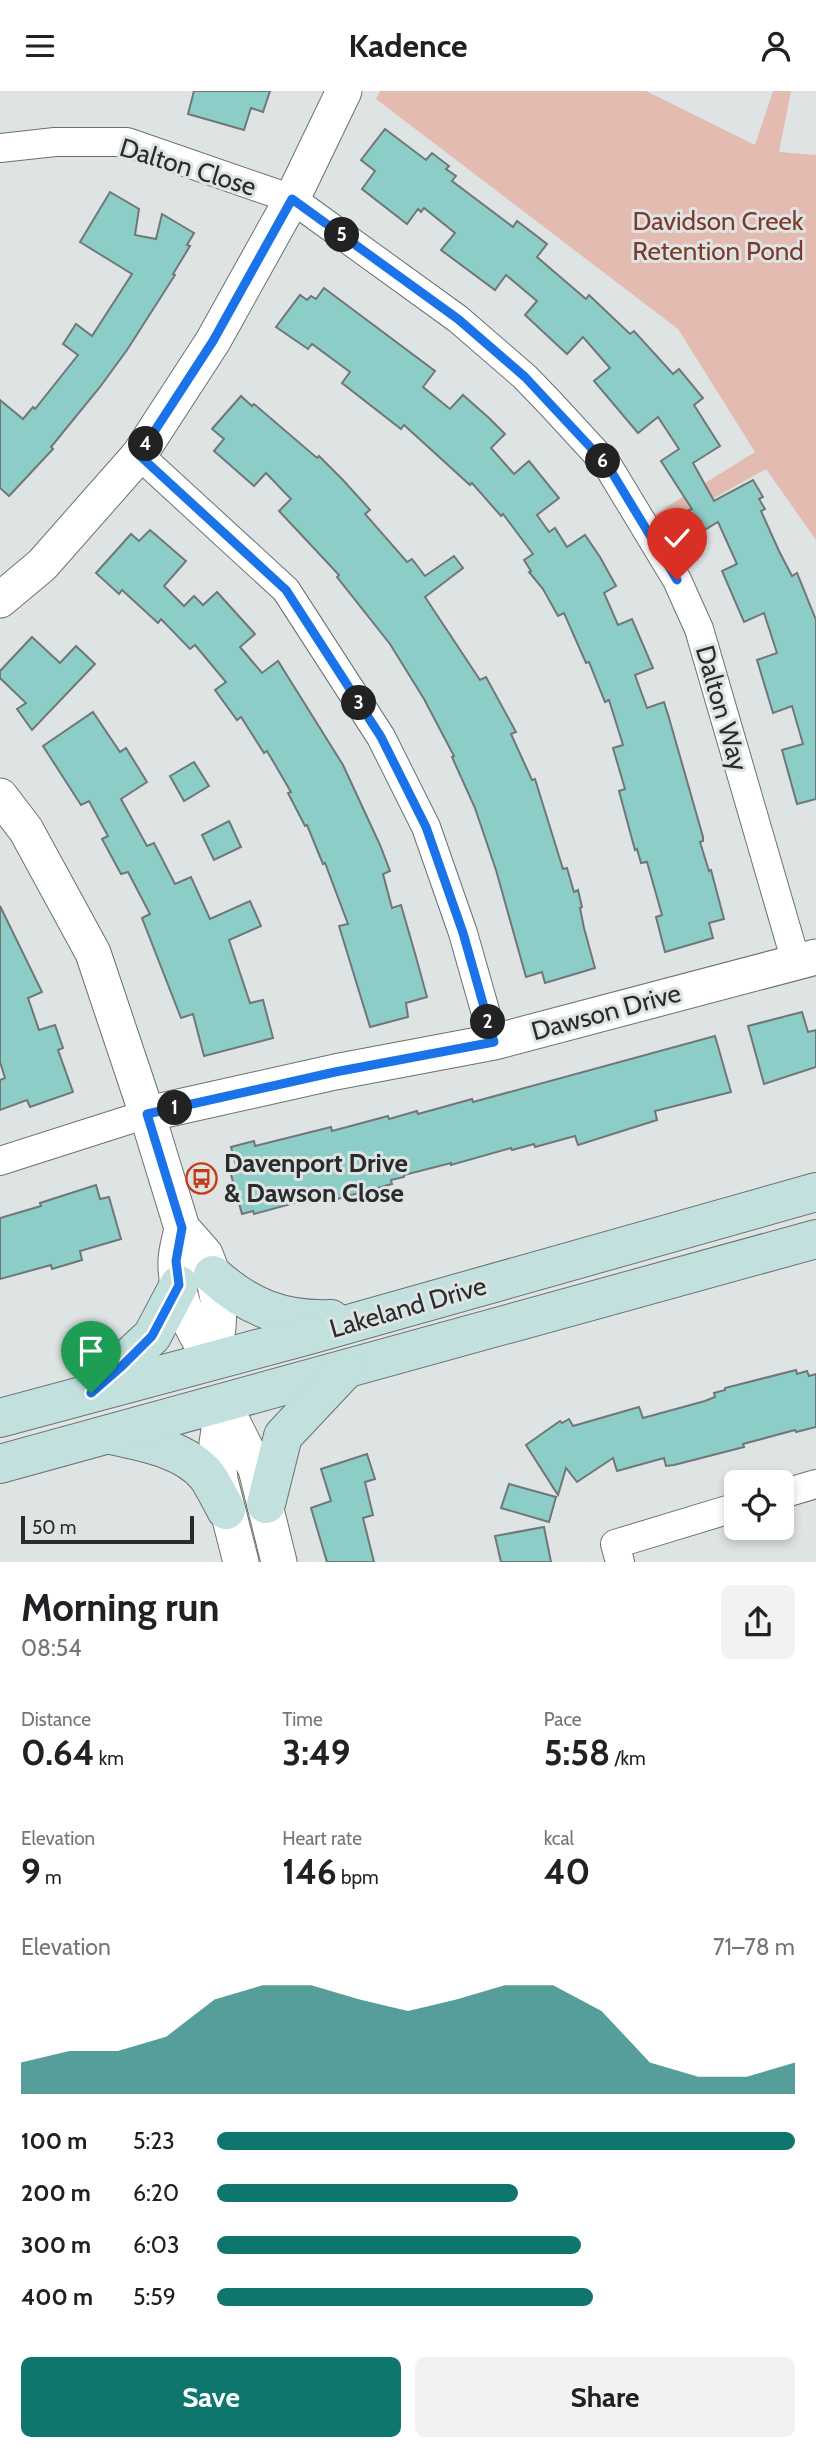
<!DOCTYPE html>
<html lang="en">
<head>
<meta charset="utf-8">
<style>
	:root { --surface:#fff; --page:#f2f2f2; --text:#202124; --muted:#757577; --accent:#0f766e }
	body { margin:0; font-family:Cabin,sans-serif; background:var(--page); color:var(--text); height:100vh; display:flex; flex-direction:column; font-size:26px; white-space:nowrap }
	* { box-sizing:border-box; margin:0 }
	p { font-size:23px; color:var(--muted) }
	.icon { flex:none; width:38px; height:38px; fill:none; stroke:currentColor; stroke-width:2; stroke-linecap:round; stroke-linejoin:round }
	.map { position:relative; height:1471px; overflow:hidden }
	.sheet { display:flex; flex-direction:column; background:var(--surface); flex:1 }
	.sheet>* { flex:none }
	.controls { position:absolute; left:724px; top:1379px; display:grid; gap:14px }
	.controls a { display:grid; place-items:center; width:70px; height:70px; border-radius:10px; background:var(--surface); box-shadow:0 4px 10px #0003; font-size:35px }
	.scale { position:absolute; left:21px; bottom:18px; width:173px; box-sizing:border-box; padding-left:7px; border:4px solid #292c2b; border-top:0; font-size:19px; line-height:24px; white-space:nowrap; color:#292c2b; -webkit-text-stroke:5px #dee4e3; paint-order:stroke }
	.pin { position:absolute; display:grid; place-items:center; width:60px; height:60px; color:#fff; margin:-72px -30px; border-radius:50% 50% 50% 0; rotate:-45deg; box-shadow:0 0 7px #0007 }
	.pin .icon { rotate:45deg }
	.km { position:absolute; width:35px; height:35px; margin:-18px; border-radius:50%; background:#222; color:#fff; font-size:19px; line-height:35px; text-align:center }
	.round { display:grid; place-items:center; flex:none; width:74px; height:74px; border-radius:10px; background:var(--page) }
	.summary { display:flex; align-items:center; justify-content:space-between; height:119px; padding:0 21px }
	h1 { font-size:38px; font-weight:700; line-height:52px }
	.stats { display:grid; grid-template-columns:repeat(3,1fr); gap:10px; height:119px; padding:7px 21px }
	.stats div { display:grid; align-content:center }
	.stats b { font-size:35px; font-weight:700 }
	.stats small { font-size:19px; font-weight:400 }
	.stats p { font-size:19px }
	.chart { height:196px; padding:14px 21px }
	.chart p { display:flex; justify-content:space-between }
	.chart svg { width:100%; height:126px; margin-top:7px; fill:var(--accent); opacity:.7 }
	.cta { display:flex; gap:14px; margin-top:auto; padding:14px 21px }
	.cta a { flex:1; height:80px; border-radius:10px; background:var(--accent); color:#fff; font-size:28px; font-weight:700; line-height:80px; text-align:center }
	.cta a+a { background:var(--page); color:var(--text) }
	ul { padding:0 21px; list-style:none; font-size:23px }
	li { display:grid; grid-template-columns:112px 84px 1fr; align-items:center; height:52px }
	li i { height:18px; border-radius:9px; background:var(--accent) }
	header { display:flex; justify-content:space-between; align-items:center; height:91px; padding:0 21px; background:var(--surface); font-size:32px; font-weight:700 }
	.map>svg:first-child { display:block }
	.green { fill:#e4bbb0 }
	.building { fill:#8ccec7; stroke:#717776; stroke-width:2 }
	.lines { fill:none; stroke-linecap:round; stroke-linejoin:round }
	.minor-casing { stroke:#6b7170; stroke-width:30 }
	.tertiary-casing { stroke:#6b7170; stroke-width:37 }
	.secondary-casing { stroke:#6b7170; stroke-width:40 }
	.minor { stroke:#fff; stroke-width:28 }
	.tertiary { stroke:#fff; stroke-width:35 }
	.secondary { stroke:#c1e0de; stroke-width:38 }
	.route-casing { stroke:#fff; stroke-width:14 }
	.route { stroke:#1a73e8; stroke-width:9 }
	.labels { text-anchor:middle; stroke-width:6; stroke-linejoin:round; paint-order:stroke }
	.street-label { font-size:26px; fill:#292c2b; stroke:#dee4e3 }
	.park-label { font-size:26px; fill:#7d3a2a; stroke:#dee4e3 }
	.poi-label { font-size:26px; font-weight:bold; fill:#292c2b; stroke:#dee4e3; text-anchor:start }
</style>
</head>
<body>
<header><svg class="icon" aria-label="menu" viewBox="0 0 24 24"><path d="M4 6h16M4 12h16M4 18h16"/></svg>Kadence<svg class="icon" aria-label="person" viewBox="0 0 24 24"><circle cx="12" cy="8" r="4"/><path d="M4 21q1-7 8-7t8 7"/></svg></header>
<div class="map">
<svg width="816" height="1471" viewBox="0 0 816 1471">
	<rect width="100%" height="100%" fill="#dee4e3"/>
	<path class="green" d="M 380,0 L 646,0 L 755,54 L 773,0 L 791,0 L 779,61 L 816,64 L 816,449 L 766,378 L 657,439 L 649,427 L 755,361 L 678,238 L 376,8 Z"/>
	<g class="building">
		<path d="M 194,0 L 270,0 L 263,21 L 251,17 L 244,39 L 188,23 Z"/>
		<path d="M 385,38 L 426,69 L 432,62 L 449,75 L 446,78 L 456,85 L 452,90 L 513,136 L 517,130 L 547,153 L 537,166 L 586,208 L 589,204 L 630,243 L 634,240 L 673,283 L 679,278 L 703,307 L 694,314 L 720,355 L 693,372 L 714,410 L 753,389 L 763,406 L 759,408 L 765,418 L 761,420 L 779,460 L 792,485 L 797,482 L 816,529 L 816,708 L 797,713 L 782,659 L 803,653 L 792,615 L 773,622 L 757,569 L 777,562 L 764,522 L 744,531 L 722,480 L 737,473 L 718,431 L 701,441 L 689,419 L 692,418 L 661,370 L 679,358 L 658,326 L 638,342 L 594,290 L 610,277 L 583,246 L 567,263 L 525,224 L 537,210 L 506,184 L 495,199 L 441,159 L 455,142 L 424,117 L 421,121 L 418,118 L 407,133 L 362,98 L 375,80 L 361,69 Z"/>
		<path d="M 110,101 L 139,118 L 135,144 L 156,148 L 162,123 L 194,142 L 187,154 L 190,155 L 173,183 L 175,184 L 127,259 L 100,296 L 51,356 L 53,358 L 9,405 L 0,397 L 0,309 L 23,328 L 33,316 L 35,318 L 78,264 L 63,253 L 76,233 L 92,245 L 132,183 L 80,151 Z"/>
		<path d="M 324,197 L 435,280 L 423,296 L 450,318 L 463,304 L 489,327 L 505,343 L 491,357 L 514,383 L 529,370 L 559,407 L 537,424 L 549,441 L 555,437 L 567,456 L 585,444 L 600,466 L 616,495 L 604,502 L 618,534 L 632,528 L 653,577 L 635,584 L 647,617 L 664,611 L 669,627 L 703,746 L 703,750 L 700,751 L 709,780 L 711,779 L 724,828 L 709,832 L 713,847 L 665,861 L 656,826 L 662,824 L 647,771 L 641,772 L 637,758 L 635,759 L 619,700 L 625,698 L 613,657 L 623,654 L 609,609 L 605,611 L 589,571 L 586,572 L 564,522 L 558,525 L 543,498 L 529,481 L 531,480 L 524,469 L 533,463 L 503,423 L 501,425 L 472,392 L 470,394 L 404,334 L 401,338 L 342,292 L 350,281 L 312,253 L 308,258 L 276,236 L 300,204 L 307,209 L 311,205 L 316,208 Z"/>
		<path d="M 241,305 L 252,315 L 254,313 L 317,367 L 319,365 L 343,389 L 370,419 L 365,423 L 407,471 L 412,468 L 425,485 L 454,465 L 463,477 L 425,506 L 480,589 L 486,586 L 516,641 L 511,643 L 532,689 L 535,688 L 563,778 L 567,777 L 574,801 L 578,799 L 582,816 L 580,817 L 584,837 L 595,877 L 545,892 L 542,881 L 526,886 L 496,779 L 475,717 L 452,666 L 454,665 L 424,608 L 390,553 L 337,486 L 339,484 L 279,420 L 291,408 L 266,382 L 254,395 L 214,360 L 224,348 L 212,338 Z"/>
		<path d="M 150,439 L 186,470 L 164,495 L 184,515 L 194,505 L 203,514 L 217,501 L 255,543 L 240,556 L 262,582 L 278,570 L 343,674 L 380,754 L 390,780 L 383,783 L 392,817 L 401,814 L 416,866 L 427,906 L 406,912 L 408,926 L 370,936 L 339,835 L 348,833 L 325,772 L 323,773 L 307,734 L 305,735 L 288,702 L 291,701 L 267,660 L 264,662 L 241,626 L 237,629 L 215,599 L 226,591 L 195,554 L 190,558 L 161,528 L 158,532 L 122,499 L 119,503 L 96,482 L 131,443 L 139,450 Z"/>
		<path d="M 32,546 L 60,572 L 76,555 L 95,573 L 32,639 L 17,618 L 26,612 L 0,587 L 0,580 Z"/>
		<path d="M 93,621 L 120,661 L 126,657 L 147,691 L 121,708 L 147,755 L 154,752 L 175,793 L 191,786 L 210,828 L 250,810 L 261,835 L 229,849 L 250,912 L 263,909 L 273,947 L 204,965 L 193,923 L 181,927 L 142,827 L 150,823 L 128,781 L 121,783 L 102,748 L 108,745 L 89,710 L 81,714 L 43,655 Z"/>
		<path d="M 194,671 L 209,695 L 184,710 L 170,685 Z"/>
		<path d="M 229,730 L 241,756 L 214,769 L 202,744 Z"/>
		<path d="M 0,815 L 42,901 L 28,907 L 39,939 L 55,934 L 63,957 L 58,959 L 73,1001 L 30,1016 L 27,1009 L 0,1019 L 0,989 L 5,987 L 0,971 Z"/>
		<path d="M 802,921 L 808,941 L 816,939 L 816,976 L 764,993 L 748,935 Z"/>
		<path d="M 715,945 L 731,1001 L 655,1020 L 657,1029 L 578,1054 L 575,1045 L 535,1056 L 534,1053 L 512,1059 L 511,1057 L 451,1074 L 451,1072 L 404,1084 L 404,1086 L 391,1089 L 392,1093 L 330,1110 L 330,1107 L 324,1109 L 324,1107 L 299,1113 L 298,1111 L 254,1123 L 253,1120 L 242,1123 L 230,1080 L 237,1078 L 231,1056 L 254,1050 L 255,1055 L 331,1036 L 332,1040 L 388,1025 L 389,1028 L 417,1020 L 418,1023 L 472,1008 L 473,1011 Z"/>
		<path d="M 96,1094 L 100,1108 L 109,1106 L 121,1148 L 80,1160 L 82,1169 L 52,1178 L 51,1174 L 0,1188 L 0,1127 L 41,1115 L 40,1112 Z"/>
		<path d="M 796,1279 L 797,1283 L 807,1280 L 809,1285 L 816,1283 L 816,1336 L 796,1341 L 795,1339 L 743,1353 L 744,1356 L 674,1374 L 666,1375 L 664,1367 L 617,1380 L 613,1367 L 577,1391 L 566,1377 L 558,1404 L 526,1354 L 560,1330 L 562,1332 L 569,1328 L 573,1335 L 639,1316 L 643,1327 L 705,1310 L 715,1306 L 714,1302 L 725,1299 L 725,1297 Z"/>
		<path d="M 367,1363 L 375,1388 L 365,1391 L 373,1424 L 363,1427 L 374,1471 L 327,1471 L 311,1417 L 331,1410 L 321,1378 Z"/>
		<path d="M 509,1393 L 556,1406 L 549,1431 L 501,1417 Z"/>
		<path d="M 544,1436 L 551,1471 L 501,1471 L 495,1445 Z"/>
	</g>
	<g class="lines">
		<defs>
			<g id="minor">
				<path d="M 0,57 L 55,51 L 127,51 L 292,108 L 458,228 L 525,286 L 551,313 L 608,375 L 677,489 L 699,538 L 796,871"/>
				<path d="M 139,364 L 286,499 L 381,646 L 426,736 L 463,842 L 494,951"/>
				<path d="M 0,1070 L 147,1023"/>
				<path d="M 782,1403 L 816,1393"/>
				<path d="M 620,1471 L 615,1453 L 737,1416"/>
			</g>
			<g id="tertiary">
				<path d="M 0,509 L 42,474 L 139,364 L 213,250 L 292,108 L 344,0"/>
				<path d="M 0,705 L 26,739 L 93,862 L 147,1023 L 182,1137 L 205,1163 L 213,1184 L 219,1213 L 218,1237 L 212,1269"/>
				<path d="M 147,1023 L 335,981 L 494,951 L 816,866"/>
				<path d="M 182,1137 C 180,1148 176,1160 176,1170 C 175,1207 192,1239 212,1269"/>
				<path d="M 223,1312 L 256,1378 L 279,1471"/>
				<path d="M 223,1312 L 217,1352 L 220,1389 L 241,1471"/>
			</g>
			<g id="secondary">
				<path d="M 213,1184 C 248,1216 283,1230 331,1228"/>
				<path d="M 96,1297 L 152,1245 L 179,1194"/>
				<path d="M 0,1327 L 313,1243 L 816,1101"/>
				<path d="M 111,1344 C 143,1351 185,1358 207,1385 C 214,1395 220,1408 226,1419"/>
				<path d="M 0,1373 L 816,1148"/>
				<path d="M 266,1413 L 283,1345 L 346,1278"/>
			</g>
		</defs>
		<use href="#minor" class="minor-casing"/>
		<use href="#tertiary" class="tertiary-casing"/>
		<use href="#secondary" class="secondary-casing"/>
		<use href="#minor" class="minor"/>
		<use href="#tertiary" class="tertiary"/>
		<use href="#secondary" class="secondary"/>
	</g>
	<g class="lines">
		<defs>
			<path id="route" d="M 91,1302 L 122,1275 L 152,1245 L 179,1194 L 176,1170 L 182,1137 L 147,1023 L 335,981 L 494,951 L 463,842 L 426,736 L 381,646 L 286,499 L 139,364 L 213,250 L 292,108 L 458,228 L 525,286 L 608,375 L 677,489"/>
		</defs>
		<use href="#route" class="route-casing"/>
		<use href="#route" class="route"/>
	</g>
	<defs>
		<symbol id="bus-ring" viewBox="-11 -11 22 22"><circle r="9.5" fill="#dee4e3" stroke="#c43b16" stroke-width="1.5"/><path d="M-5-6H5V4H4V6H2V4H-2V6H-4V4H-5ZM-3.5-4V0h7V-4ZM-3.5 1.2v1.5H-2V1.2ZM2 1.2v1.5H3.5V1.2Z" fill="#c43b16"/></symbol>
	</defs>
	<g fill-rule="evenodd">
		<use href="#bus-ring" x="184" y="1070" width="35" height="35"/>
	</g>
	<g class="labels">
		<g class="street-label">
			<text transform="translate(188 76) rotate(17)" y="9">Dalton Close</text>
			<text transform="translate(722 617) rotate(74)" y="9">Dalton Way</text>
			<text transform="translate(606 921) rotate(-15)" y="9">Dawson Drive</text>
			<text transform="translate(408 1216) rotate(-16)" y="9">Lakeland Drive</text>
		</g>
		<g class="park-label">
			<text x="718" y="139">Davidson Creek<tspan x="718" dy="30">Retention Pond</tspan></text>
		</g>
		<g class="poi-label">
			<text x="224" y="1081">Davenport Drive<tspan x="224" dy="30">&amp; Dawson Close</tspan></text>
		</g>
	</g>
</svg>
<div class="controls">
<a><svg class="icon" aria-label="locate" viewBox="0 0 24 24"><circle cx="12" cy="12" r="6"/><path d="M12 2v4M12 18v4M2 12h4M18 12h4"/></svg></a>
</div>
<div class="scale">50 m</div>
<div class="pin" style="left:91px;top:1302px;background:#1e9e55"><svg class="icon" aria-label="arrive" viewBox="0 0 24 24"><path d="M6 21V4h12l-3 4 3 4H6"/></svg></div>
<div class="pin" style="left:677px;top:489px;background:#d93025"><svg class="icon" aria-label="check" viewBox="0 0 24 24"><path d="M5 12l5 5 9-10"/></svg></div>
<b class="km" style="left:175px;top:1017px">1</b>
<b class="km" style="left:488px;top:931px">2</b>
<b class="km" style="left:359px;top:612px">3</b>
<b class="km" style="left:146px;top:353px">4</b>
<b class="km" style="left:342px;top:144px">5</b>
<b class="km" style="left:603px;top:370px">6</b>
</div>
<section class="sheet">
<div class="summary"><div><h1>Morning run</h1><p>08:54</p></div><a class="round"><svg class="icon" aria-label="share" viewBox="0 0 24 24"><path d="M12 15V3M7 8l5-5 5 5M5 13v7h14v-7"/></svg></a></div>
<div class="stats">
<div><p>Distance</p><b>0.64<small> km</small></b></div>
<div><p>Time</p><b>3:49</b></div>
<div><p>Pace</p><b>5:58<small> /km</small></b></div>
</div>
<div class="stats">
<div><p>Elevation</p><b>9<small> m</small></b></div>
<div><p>Heart rate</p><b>146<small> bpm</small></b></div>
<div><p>kcal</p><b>40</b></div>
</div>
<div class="chart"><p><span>Elevation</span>71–78 m</p>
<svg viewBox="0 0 160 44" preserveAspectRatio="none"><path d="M0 44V33L10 29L20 29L30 24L40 11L50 6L60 6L70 11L80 15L90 11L100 6L110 6L120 15L130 33L140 38L150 38L160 33V44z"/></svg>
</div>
<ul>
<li><b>100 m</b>5:23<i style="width:100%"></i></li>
<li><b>200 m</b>6:20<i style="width:52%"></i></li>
<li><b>300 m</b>6:03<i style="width:63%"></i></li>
<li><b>400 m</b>5:59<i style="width:65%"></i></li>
</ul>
<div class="cta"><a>Save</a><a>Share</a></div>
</section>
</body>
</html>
